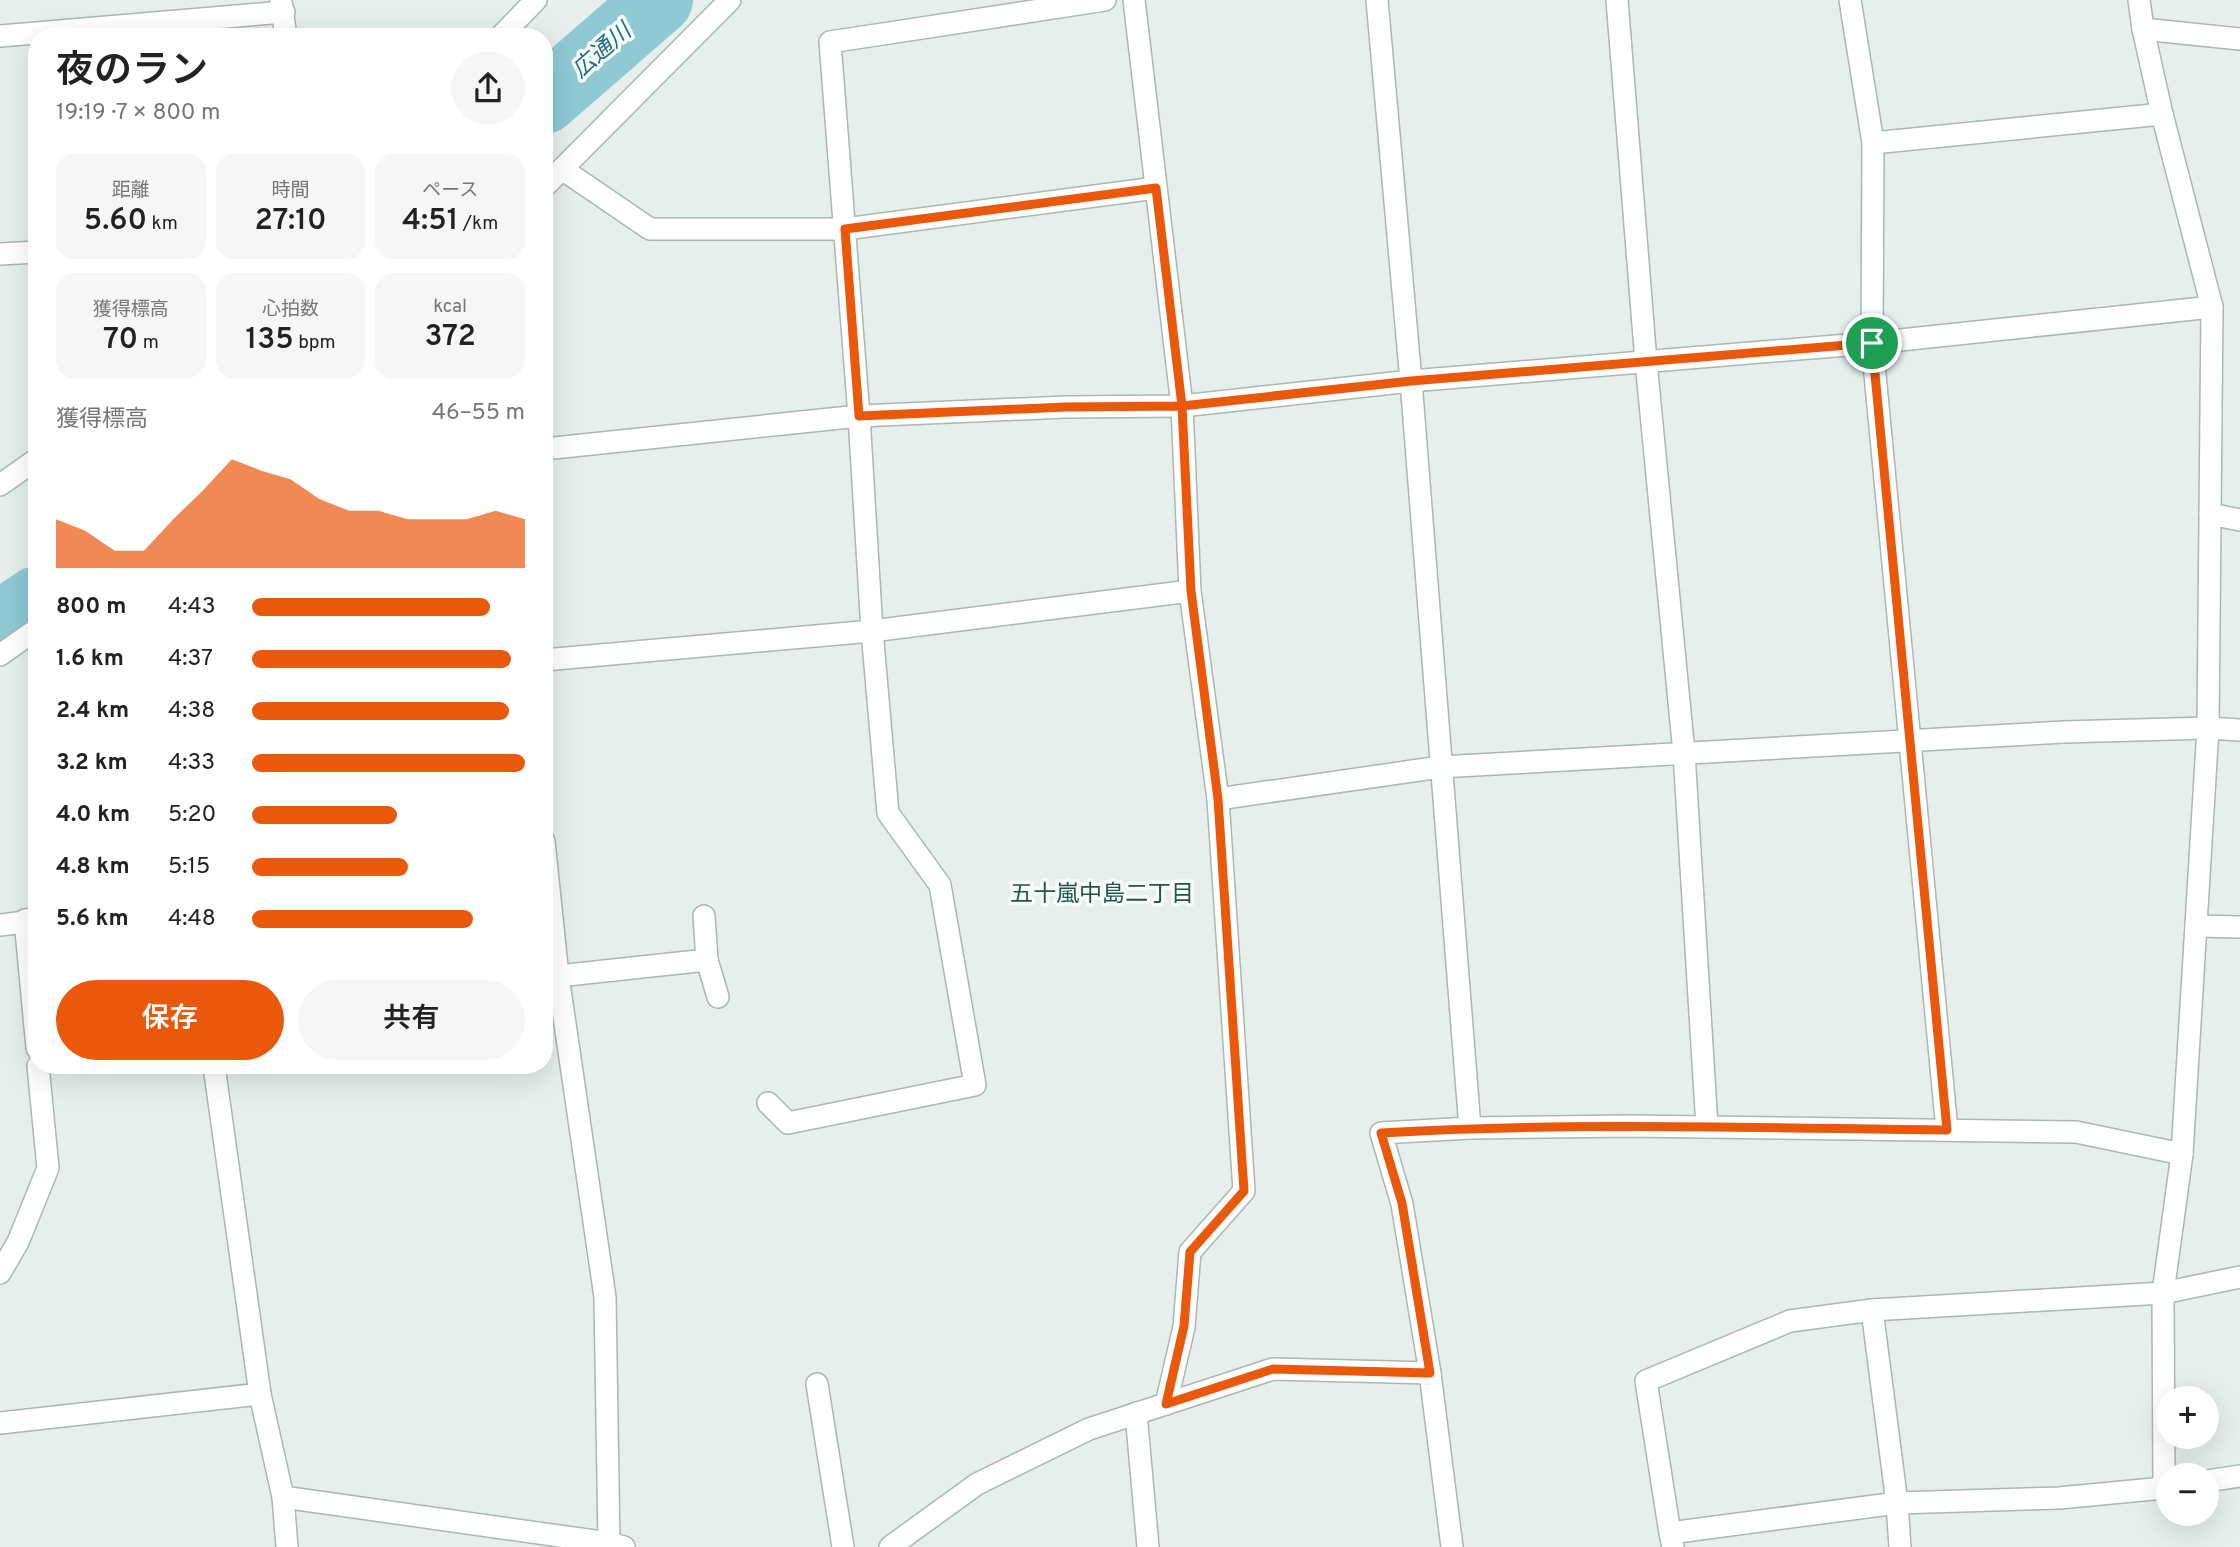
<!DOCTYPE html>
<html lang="ja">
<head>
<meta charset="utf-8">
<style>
	:root { --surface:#fff; --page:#f6f6f6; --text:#222; --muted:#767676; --accent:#ea580c }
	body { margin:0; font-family:Overpass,"Noto Sans JP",sans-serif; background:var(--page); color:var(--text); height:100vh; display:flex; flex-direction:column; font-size:26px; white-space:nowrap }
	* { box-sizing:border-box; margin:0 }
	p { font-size:23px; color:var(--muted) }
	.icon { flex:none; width:38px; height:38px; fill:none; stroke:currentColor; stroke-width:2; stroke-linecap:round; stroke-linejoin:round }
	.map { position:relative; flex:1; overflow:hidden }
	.drawer { position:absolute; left:28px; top:28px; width:525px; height:1046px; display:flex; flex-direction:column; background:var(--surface); border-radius:28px; box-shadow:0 7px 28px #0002 }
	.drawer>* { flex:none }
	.controls { position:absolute; left:2156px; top:1386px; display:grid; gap:14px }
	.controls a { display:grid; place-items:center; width:63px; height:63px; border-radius:50%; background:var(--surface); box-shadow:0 7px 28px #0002; font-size:35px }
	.pin { position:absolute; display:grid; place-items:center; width:60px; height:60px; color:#fff; margin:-30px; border:4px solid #fff; border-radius:50%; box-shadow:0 2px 7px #0007 }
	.round { display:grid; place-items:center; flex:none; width:74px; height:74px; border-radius:37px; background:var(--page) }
	.summary { display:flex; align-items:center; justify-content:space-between; height:119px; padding:0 28px }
	h1 { font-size:38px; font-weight:600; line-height:52px }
	.stats { display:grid; grid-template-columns:repeat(3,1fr); gap:10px; height:119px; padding:7px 28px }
	.stats div { display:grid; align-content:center; border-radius:18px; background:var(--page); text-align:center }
	.stats b { font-size:30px; font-weight:600 }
	.stats small { font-size:19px; font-weight:400 }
	.stats p { font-size:19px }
	.chart { height:196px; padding:14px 28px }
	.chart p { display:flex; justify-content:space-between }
	.chart svg { width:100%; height:126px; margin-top:7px; fill:var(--accent); opacity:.7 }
	.cta { display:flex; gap:14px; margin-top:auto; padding:14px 28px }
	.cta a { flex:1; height:80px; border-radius:42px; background:var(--accent); color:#fff; font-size:28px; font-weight:600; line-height:80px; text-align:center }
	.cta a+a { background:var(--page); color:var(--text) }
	ul { padding:0 28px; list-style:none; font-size:23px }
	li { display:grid; grid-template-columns:112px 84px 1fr; align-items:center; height:52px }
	li i { height:18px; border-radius:9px; background:var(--accent) }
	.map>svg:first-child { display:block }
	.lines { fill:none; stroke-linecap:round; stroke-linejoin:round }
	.river { stroke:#8ec9d4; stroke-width:68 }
	.lane-casing { stroke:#a8b8b2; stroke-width:24 }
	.street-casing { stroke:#a8b8b2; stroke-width:24 }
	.lane { stroke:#fff; stroke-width:21 }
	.street { stroke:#fff; stroke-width:21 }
	.route-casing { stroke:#fff; stroke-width:14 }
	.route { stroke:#ea580c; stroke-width:9 }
	.labels { text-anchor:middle; stroke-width:7; stroke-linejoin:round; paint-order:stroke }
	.water-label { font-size:23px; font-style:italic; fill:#1c6f80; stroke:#f7fbf9 }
	.neighbourhood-label { font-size:23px; fill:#1f5548; stroke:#f7fbf9 }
</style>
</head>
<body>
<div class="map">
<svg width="2240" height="1547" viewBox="0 0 2240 1547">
	<rect width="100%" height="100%" fill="#e6efeb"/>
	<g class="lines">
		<g class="river">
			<path d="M 544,100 L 659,0"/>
			<path d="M 0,625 L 37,600"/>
		</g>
		<defs>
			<path id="lane" d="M 817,1384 L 843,1547"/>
			<g id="street">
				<path d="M 1134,0 L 1182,406 L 1190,591"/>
				<path d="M 1377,0 L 1411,381 L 1470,1128"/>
				<path d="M 1617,0 L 1646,362 L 1684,753 L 1707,1127"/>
				<path d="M 1850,0 L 1873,143"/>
				<path d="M 281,1 L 286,37"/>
				<path d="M 2143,29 L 2240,39"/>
				<path d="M 0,36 L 284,12"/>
				<path d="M 500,37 L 536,0"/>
				<path d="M 562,169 L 730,0"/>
				<path d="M 544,187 L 562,169 L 650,229 L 845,229 L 1156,188"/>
				<path d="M 0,254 L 37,252"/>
				<path d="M 544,449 L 859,416 L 1065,407 L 1182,406 L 1411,381 L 1872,343 L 2212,307"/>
				<path d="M 0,485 L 37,459"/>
				<path d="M 2210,514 L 2240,520"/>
				<path d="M 0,655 L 37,629"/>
				<path d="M 544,660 L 872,631 L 859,416 L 830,42 L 1105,0"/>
				<path d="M 544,841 L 558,976 L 707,960 L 704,916"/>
				<path d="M 37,918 L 25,920 L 37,1048"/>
				<path d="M 0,925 L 25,922"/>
				<path d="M 2196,926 L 2240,927"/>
				<path d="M 707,960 L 718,997"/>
				<path d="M 558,976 L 605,1297 L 609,1543"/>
				<path d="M 214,1066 L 260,1394 L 283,1497 L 287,1547"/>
				<path d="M 768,1103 L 788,1123 L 975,1085 L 940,885 L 888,813 L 872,631 L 1190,591 L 1218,799 L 1440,767 L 2064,732 L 2208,728 L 2240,730"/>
				<path d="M 1947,1130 L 1872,343 L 1873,143 L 2162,114"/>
				<path d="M 0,1273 L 18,1242 L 48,1168 L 38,1066"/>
				<path d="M 1872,1310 L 2163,1293 L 2240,1277"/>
				<path d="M 1166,1404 L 1184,1327 L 1190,1252 L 1244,1191 L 1218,799"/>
				<path d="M 1136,1413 L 1148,1547"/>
				<path d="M 0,1423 L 260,1394"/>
				<path d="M 2207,1481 L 2240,1476"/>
				<path d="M 283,1497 L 609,1543 L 624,1547"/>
				<path d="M 1670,1533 L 1897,1503 L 1872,1310 L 1790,1321 L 1646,1381 L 1670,1533 L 1673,1547"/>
				<path d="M 890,1547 L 977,1484 L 1089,1429 L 1273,1369 L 1430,1373"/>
				<path d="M 1452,1547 L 1430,1373 L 1402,1204 L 1381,1133 L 1470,1128 L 1631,1126 L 2076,1132 L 2182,1154"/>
				<path d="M 1900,1547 L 1897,1503 L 2059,1498 L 2164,1488 L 2163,1293 L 2182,1154 L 2208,728 L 2212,307 L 2162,114 L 2143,29 L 2139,0"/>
			</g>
		</defs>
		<use href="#lane" class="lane-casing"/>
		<use href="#street" class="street-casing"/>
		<use href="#lane" class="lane"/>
		<use href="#street" class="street"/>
	</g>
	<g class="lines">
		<defs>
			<path id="route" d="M 1872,343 L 1411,381 L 1182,406 L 1065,407 L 859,416 L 845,229 L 1156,188 L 1182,406 L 1191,591 L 1218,799 L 1244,1191 L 1190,1252 L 1184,1326 L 1166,1404 L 1273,1369 L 1430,1373 L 1402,1203 L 1381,1133 C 1570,1122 1758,1128 1947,1130 L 1872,343"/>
		</defs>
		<use href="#route" class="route-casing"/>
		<use href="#route" class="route"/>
	</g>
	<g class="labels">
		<g class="water-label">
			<text transform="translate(601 50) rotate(-41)" y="8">広通川</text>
		</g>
		<g class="neighbourhood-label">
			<text x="1102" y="901">五十嵐中島二丁目</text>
		</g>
	</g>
</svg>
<div class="controls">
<a>+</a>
<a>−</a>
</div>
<div class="pin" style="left:1872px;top:343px;background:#1e9e55"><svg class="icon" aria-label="arrive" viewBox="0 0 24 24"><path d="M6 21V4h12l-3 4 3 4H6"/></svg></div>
<section class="drawer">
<div class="summary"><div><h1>夜のラン</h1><p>19:19 · 7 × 800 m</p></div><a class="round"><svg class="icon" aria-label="share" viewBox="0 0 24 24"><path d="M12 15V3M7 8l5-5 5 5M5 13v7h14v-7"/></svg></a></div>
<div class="stats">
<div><p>距離</p><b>5.60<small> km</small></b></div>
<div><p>時間</p><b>27:10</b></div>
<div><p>ペース</p><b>4:51<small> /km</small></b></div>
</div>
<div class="stats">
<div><p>獲得標高</p><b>70<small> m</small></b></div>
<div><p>心拍数</p><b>135<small> bpm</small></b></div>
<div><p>kcal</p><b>372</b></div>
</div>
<div class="chart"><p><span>獲得標高</span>46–55 m</p>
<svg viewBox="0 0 160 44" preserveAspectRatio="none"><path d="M0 44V27L10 31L20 38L30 38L40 27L50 17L60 6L70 10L80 13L90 20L100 24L110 24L120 27L130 27L140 27L150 24L160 27V44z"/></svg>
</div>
<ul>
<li><b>800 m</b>4:43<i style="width:87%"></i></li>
<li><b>1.6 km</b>4:37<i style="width:95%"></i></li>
<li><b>2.4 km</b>4:38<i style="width:94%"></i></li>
<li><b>3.2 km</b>4:33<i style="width:100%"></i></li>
<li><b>4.0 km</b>5:20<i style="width:53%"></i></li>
<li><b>4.8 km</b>5:15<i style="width:57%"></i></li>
<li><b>5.6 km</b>4:48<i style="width:81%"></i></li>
</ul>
<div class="cta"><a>保存</a><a>共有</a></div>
</section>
</div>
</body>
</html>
